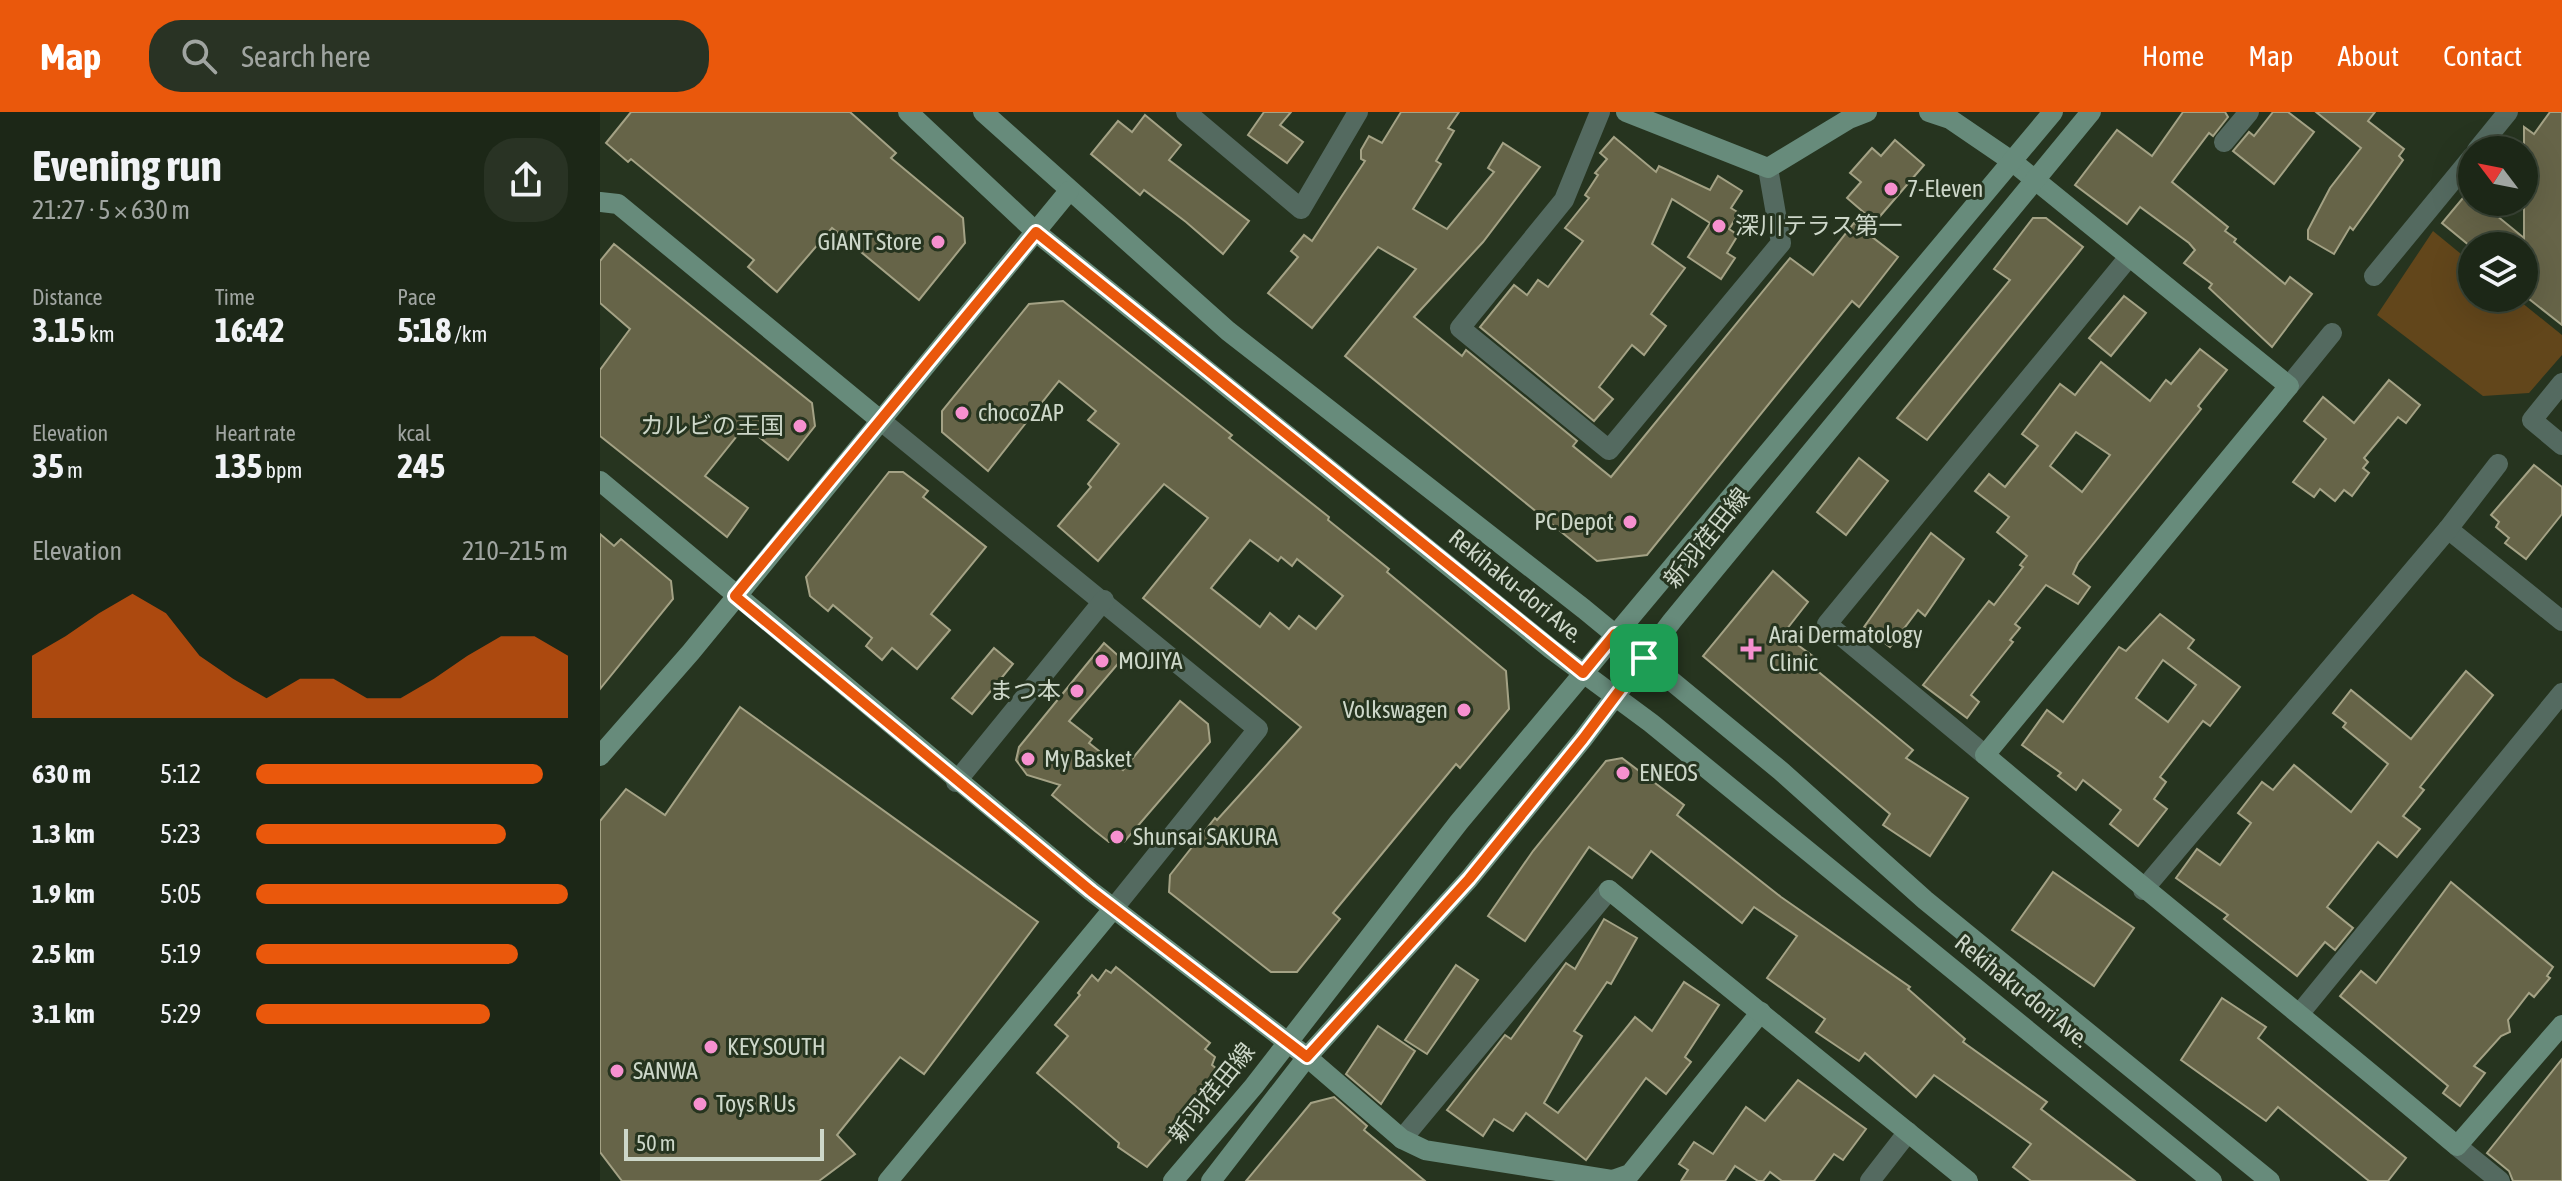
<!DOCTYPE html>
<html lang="en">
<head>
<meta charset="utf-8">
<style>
	:root { --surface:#1c2717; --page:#293324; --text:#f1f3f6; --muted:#a0a5a1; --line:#3a4436; --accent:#ea580c }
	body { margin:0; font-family:"Asap Condensed","Noto Sans JP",sans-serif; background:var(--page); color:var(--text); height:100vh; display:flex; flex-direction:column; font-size:30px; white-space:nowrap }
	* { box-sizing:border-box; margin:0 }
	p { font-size:26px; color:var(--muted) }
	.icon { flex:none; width:44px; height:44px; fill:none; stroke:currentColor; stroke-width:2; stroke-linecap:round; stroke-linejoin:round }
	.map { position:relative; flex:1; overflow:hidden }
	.details { display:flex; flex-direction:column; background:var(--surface); width:600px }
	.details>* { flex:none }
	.needle { width:52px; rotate:302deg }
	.controls { position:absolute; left:1858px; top:24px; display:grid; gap:16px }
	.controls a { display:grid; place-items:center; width:80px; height:80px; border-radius:50%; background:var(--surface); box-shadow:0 8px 32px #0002,0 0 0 2px var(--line); font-size:40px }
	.scale { position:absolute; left:24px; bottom:20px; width:200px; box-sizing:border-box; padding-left:8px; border:4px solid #cdd7c9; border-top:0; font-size:22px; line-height:28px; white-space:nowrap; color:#cdd7c9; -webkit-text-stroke:6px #26341f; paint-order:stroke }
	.pin { position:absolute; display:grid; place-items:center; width:68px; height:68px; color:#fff; margin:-34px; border-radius:16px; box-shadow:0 4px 12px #0006 }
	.round { display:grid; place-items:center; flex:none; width:84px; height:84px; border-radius:32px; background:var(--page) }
	.headline { display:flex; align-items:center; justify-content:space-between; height:136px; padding:0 32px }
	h1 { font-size:44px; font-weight:700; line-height:60px }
	.metrics { display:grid; grid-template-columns:repeat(3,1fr); gap:12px; height:136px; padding:8px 32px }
	.metrics div { display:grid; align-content:center }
	.metrics b { font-size:34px; font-weight:700 }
	.metrics small { font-size:22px; font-weight:400 }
	.metrics p { font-size:22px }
	.chart { height:224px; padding:16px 32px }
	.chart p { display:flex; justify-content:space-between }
	.chart svg { width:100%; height:144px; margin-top:8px; fill:var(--accent); opacity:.7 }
	ul { padding:0 32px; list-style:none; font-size:26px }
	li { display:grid; grid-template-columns:128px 96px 1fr; align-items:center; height:60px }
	li i { height:20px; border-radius:10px; background:var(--accent) }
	header { display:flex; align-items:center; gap:48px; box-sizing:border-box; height:112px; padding:0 40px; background:var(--accent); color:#fff }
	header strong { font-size:38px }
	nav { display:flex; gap:44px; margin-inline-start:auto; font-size:28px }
	.search { width:560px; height:72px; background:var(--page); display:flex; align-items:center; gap:20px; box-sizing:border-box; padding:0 28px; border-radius:32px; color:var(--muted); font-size:30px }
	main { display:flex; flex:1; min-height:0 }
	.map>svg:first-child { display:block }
	.green { fill:#62461b }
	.building { fill:#666448; stroke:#a4a285; stroke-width:2; fill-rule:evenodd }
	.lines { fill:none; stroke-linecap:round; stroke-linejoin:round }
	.street { stroke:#546a60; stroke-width:20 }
	.secondary { stroke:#678b7b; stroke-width:20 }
	.route-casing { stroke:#fff; stroke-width:16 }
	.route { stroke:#ea580c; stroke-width:10 }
	.poi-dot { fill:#f690cf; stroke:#26341f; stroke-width:3 }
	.labels { text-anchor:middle; stroke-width:6; stroke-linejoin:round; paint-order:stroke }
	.poi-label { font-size:24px; fill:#cdd7c9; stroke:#26341f; text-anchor:start }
	.street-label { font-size:24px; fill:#cdd7c9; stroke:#26341f }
</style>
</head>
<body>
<header>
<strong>Map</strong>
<div class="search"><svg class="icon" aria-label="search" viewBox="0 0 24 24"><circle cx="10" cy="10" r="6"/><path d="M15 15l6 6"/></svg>Search here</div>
<nav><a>Home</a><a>Map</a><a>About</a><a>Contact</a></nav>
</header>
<main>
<section class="details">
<div class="headline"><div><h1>Evening run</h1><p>21:27 · 5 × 630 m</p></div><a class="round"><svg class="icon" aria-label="share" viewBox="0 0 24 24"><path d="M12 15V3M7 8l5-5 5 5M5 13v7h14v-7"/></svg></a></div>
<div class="metrics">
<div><p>Distance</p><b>3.15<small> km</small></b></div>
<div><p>Time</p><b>16:42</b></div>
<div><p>Pace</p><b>5:18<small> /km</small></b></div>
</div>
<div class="metrics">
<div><p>Elevation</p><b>35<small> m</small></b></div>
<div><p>Heart rate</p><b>135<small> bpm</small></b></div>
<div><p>kcal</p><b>245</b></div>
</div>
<div class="chart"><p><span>Elevation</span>210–215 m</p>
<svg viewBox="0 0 160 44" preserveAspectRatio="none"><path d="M0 44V25L10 19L20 12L30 6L40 12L50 25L60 32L70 38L80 32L90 32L100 38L110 38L120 32L130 25L140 19L150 19L160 25V44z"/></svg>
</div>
<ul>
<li><b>630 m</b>5:12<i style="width:92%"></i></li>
<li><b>1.3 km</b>5:23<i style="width:80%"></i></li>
<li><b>1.9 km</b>5:05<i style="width:100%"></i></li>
<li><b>2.5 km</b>5:19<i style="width:84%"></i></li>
<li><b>3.1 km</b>5:29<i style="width:75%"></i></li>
</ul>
</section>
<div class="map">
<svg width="1962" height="1069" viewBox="0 0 1962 1069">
	<rect width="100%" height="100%" fill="#26341f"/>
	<path class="green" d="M 1833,119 L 1872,151 L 1872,186 L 1916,186 L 1962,223 L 1962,243 L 1929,281 L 1883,284 L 1777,203 Z"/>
	<g class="building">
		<path d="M 31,0 L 250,0 L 296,41 L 291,46 L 363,106 L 365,131 L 319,188 L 232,116 L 177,180 L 148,155 L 154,148 L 31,47 L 28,50 L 6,31 Z"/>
		<path d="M 664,0 L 691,0 L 680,13 L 703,30 L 687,51 L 648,23 Z"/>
		<path d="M 801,0 L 859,0 L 848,16 L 854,19 L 836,49 L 841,52 L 813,97 L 847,117 L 894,60 L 888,56 L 903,31 L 940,55 L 883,130 L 814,205 L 862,244 L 866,238 L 977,329 L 973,334 L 1011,365 L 1190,146 L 1213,163 L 1254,111 L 1298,145 L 1259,195 L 1252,189 L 1047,443 L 997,449 L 745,244 L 816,157 L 778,135 L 712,216 L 668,181 L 698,145 L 691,139 L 704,123 L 712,129 L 765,49 L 761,47 L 761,38 L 769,24 L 782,31 Z"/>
		<path d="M 1583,0 L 1625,0 L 1628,5 L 1613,24 L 1609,21 L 1572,70 L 1628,115 L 1625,119 L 1636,127 L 1634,130 L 1685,172 L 1690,165 L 1712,182 L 1672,235 L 1609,176 L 1612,172 L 1584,151 L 1595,138 L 1589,131 L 1540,95 L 1527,112 L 1475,73 L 1517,18 L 1552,44 Z"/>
		<path d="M 1673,0 L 1688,0 L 1714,20 L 1674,72 L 1633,39 L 1649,20 L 1654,24 Z"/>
		<path d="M 1716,0 L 1775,0 L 1768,9 L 1804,37 L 1799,44 L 1803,48 L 1753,118 L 1750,115 L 1734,142 L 1708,127 L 1708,118 L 1730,76 L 1761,36 Z"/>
		<path d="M 1950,0 L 1962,0 L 1962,213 L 1924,183 L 1924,134 L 1870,134 L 1842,111 L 1868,80 L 1872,90 L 1880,90 L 1924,126 L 1924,15 L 1934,22 Z"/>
		<path d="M 545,3 L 581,33 L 569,48 L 649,109 L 623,142 L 586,110 L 544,78 L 540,83 L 491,42 L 518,9 L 532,20 Z"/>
		<path d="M 1014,25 L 1056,60 L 1059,54 L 1110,78 L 1118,64 L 1142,79 L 1131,96 L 1139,101 L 1129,117 L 1138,123 L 1127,141 L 1135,146 L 1121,167 L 1088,145 L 1110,111 L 1072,87 L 1052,132 L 1085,156 L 1051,202 L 1066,214 L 1044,243 L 1032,233 L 999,275 L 1013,287 L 994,309 L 880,215 L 914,173 L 927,183 L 938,168 L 948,175 L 983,129 L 965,116 L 989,86 L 985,83 L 998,63 L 995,61 L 1007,47 L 1000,41 Z"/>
		<path d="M 1295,28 L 1324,53 L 1275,110 L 1247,86 L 1261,70 L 1250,61 L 1272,36 L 1281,44 Z"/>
		<path d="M 1433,106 L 1446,106 L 1483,135 L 1327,328 L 1297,306 L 1410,168 L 1394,157 Z"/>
		<path d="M 14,132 L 212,291 L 215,314 L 188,348 L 145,314 L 105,364 L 148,396 L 127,425 L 0,324 L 0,258 L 30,217 L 0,191 L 0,149 Z"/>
		<path d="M 1524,184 L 1546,201 L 1511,244 L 1489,226 Z"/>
		<path d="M 463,189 L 632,323 L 629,326 L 729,405 L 728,408 L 789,457 L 787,460 L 906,559 L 909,597 L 860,656 L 856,652 L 733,801 L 740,807 L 697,860 L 671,860 L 569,780 L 570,763 L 615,706 L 617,708 L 701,615 L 543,486 L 608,406 L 564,372 L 498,449 L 458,414 L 491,375 L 488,372 L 519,332 L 488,308 L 496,299 L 459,269 L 388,359 L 342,320 L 342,299 L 429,192 ZM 650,428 L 678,449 L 681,445 L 692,454 L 697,447 L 743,484 L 716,517 L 699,504 L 689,517 L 670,501 L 660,515 L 611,476 Z"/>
		<path d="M 1600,237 L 1627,258 L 1598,294 L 1601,297 L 1478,451 L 1473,462 L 1490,475 L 1478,492 L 1446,473 L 1415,512 L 1420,516 L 1410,528 L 1413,530 L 1371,583 L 1379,590 L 1367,606 L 1323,573 L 1389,489 L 1394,493 L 1423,455 L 1420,453 L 1427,444 L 1397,420 L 1409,405 L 1375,379 L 1389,362 L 1405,375 L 1438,334 L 1422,322 L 1460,272 L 1475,283 L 1501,250 L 1550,289 L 1566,268 L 1571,272 ZM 1476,320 L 1510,343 L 1482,380 L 1450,354 Z"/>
		<path d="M 1789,268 L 1820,293 L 1806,311 L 1798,305 L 1764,346 L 1768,350 L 1763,356 L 1769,361 L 1752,384 L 1744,378 L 1735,389 L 1720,377 L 1714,385 L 1693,370 L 1726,327 L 1704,309 L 1723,285 L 1754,311 Z"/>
		<path d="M 1259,346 L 1288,369 L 1246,423 L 1217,400 Z"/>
		<path d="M 1934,353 L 1962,375 L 1962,402 L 1926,447 L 1905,431 L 1909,426 L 1896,415 L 1899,410 L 1891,403 Z"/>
		<path d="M 289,360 L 303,360 L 328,379 L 323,385 L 386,435 L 331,502 L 350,518 L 317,557 L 292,536 L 282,548 L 266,534 L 272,526 L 233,493 L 228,499 L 210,484 L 206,465 Z"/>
		<path d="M 1331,421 L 1364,447 L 1325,504 L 1318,498 L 1290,535 L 1264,515 Z"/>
		<path d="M 0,422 L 14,434 L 21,427 L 71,469 L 73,487 L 0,577 Z"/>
		<path d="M 1173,459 L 1208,490 L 1183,522 L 1214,545 L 1209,552 L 1313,638 L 1306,646 L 1368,686 L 1330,744 L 1283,713 L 1290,702 L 1103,544 Z"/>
		<path d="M 1560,502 L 1594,528 L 1588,536 L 1640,575 L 1610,614 L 1603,609 L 1560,665 L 1566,670 L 1554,687 L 1567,697 L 1538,734 L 1510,712 L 1521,698 L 1483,668 L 1476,678 L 1458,664 L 1461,661 L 1422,633 L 1447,598 L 1463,610 L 1519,535 L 1526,539 ZM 1563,548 L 1596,573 L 1568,610 L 1536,586 Z"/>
		<path d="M 504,531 L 522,547 L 469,609 L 492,627 L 489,631 L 523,658 L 580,589 L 608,612 L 610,630 L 524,730 L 509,730 L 495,719 L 452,683 L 460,673 L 427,663 L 416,648 L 419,635 Z"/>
		<path d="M 394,536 L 413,552 L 372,602 L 352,586 Z"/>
		<path d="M 1866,559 L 1893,583 L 1820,675 L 1824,678 L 1803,704 L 1820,717 L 1797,745 L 1778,730 L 1727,795 L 1753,816 L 1735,838 L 1725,830 L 1697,864 L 1624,807 L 1628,803 L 1576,766 L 1597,737 L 1620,753 L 1651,711 L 1638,701 L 1662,670 L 1673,678 L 1694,653 L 1751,700 L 1788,652 L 1743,615 L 1746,611 L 1733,601 L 1751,578 L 1811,627 Z"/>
		<path d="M 140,595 L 438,810 L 324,962 L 300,945 L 237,1023 L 255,1042 L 219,1069 L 22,1069 L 0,1040 L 0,709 L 26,677 L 65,703 Z"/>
		<path d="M 1022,646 L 1084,693 L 1077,703 L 1181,785 L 1310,875 L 1308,877 L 1365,927 L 1363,930 L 1447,990 L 1441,997 L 1535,1069 L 1431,1069 L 1413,1055 L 1431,1032 L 1334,963 L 1316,985 L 1265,941 L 1259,949 L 1216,920 L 1225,907 L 1167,866 L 1197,824 L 1154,795 L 1142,811 L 1051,739 L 1032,766 L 989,735 L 925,829 L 888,804 L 933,739 L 1006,649 Z"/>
		<path d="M 1453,760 L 1534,816 L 1494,874 L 1412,818 Z"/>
		<path d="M 1851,770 L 1953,855 L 1947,864 L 1950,866 L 1934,885 L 1929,881 L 1908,908 L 1910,920 L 1901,924 L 1874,954 L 1885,961 L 1860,994 L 1843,981 L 1848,974 L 1740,884 L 1761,859 L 1776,871 Z"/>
		<path d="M 1004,807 L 1037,826 L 1011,872 L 1007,870 L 974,919 L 982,924 L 944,991 L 958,1001 L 1035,905 L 1052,919 L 1084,870 L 1119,893 L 1085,945 L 1091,950 L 1066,982 L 1046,966 L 986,1048 L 926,1001 L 913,1019 L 894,1007 L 883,1024 L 847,998 L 905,923 L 911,927 L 966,851 L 975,857 Z"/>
		<path d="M 856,853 L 878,868 L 827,942 L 805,928 Z"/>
		<path d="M 516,855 L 610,931 L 605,937 L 615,945 L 612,953 L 618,958 L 567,1019 L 573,1025 L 547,1055 L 518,1035 L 519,1031 L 437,961 L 468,924 L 455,913 L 480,883 L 478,881 L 492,863 L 498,869 L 506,858 L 511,861 Z"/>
		<path d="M 1622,886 L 1666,915 L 1658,926 L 1806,1046 L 1788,1069 L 1769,1069 L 1678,995 L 1666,1009 L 1581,948 Z"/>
		<path d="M 778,914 L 815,939 L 781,992 L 746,962 Z"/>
		<path d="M 1962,947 L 1962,1069 L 1913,1069 L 1909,1059 L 1887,1041 Z"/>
		<path d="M 1198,968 L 1266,1017 L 1243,1048 L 1234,1042 L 1214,1069 L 1182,1069 L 1170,1060 L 1163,1069 L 1158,1069 L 1135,1054 L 1125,1069 L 1081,1069 L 1088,1058 L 1079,1052 L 1094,1030 L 1113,1042 L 1146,995 L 1165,1009 Z"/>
		<path d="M 734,985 L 767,1014 L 764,1018 L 825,1069 L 646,1069 L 711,991 Z"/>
	</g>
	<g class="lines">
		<g class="street">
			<path d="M 586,0 L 701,97 L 758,0"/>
			<path d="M 1000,0 L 964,88 L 860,216 L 1009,338 L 1181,131 L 1168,56"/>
			<path d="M 1624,30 L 1649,0"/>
			<path d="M 1877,38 L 1908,0"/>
			<path d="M 1774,164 L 1872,45"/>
			<path d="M 1962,271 L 1932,308 L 1962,333"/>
			<path d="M 1689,274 L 1732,221"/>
			<path d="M 280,308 L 658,617 L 513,797"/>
			<path d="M 1848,417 L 1962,509"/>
			<path d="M 1385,643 L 1227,512 L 1529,145"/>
			<path d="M 356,670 L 504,488"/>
			<path d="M 1543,778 L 1848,417 L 1898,352"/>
			<path d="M 1700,901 L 1962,581"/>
			<path d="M 802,1027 L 1009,778"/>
			<path d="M 1857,1034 L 1900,1069"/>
			<path d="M 1270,1069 L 1308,1020"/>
		</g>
		<g class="secondary">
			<path d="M 308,0 L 436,120 L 951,537 L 1051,611 L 1612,1069"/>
			<path d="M 383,0 L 628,219 L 984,497 L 1181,659 L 1325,788 L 1670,1069"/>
			<path d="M 1026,0 L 1168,56 L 1249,7 L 1267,0"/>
			<path d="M 1329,0 L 1350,7 L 1413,50 L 1689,274 L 1385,643 C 1541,776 1701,901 1857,1034 L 1962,913"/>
			<path d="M 0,90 L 18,92 L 280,308"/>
			<path d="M 0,369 L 491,779 L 707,945 L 802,1027 L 825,1038 L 1013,1068 L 1030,1062 L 1161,900"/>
			<path d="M 0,644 L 91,540 L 469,79"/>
			<path d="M 1009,778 L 1368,1069"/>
			<path d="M 288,1069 L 513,797"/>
			<path d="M 573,1069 L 654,974 L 859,710 L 1453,0"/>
			<path d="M 611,1069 L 707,945 L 869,767 L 983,627 L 1072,509 L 1491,0"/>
		</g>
	</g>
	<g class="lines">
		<defs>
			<path id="route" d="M 436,120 L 983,561 L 1015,522 L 1044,546 L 983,627 L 869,767 L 707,945 L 491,779 L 135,484 Z"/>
		</defs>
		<use href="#route" class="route-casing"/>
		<use href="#route" class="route"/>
	</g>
	<g class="poi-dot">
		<circle cx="1291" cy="77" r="8"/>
		<circle cx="1119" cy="114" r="8"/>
		<circle cx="338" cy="130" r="8"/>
		<circle cx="362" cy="301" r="8"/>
		<circle cx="200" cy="314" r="8"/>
		<circle cx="1030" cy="410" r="8"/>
		<path d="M1147 525h8v8h8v8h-8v8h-8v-8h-8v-8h8z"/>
		<circle cx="502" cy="549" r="8"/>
		<circle cx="477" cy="579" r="8"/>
		<circle cx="864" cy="598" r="8"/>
		<circle cx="428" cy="647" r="8"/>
		<circle cx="1023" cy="661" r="8"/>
		<circle cx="517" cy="725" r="8"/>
		<circle cx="111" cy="935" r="8"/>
		<circle cx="17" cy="959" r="8"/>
		<circle cx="100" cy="992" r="8"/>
	</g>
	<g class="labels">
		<g class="poi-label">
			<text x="1307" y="85">7-Eleven</text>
			<text x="1135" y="122">深川テラス第一</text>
			<text x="322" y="138" text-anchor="end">GIANT Store</text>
			<text x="378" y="309">chocoZAP</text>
			<text x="184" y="322" text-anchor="end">カルビの王国</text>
			<text x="1014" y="418" text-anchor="end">PC Depot</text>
			<text x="1169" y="531">Arai Dermatology<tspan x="1169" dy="28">Clinic</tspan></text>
			<text x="518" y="557">MOJIYA</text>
			<text x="461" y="587" text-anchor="end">まつ本</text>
			<text x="848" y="606" text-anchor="end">Volkswagen</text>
			<text x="444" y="655">My Basket</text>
			<text x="1039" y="669">ENEOS</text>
			<text x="533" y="733">Shunsai SAKURA</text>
			<text x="127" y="943">KEY SOUTH</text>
			<text x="33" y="967">SANWA</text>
			<text x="116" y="1000">Toys R Us</text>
		</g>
		<g class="street-label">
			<text transform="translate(1107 426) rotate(-51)" y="8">新羽荏田線</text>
			<text transform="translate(916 474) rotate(39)" y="8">Rekihaku-dori Ave.</text>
			<text transform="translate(1422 879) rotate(39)" y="8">Rekihaku-dori Ave.</text>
			<text transform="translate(612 981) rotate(-51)" y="8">新羽荏田線</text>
		</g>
	</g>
</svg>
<div class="controls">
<a><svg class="needle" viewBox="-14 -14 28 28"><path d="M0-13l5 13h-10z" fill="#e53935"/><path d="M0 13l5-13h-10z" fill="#a0a5a1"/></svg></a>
<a><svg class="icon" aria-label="layers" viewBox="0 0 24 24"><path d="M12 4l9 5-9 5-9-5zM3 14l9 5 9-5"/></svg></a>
</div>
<div class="scale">50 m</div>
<div class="pin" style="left:1044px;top:546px;background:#1e9e55"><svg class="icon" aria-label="arrive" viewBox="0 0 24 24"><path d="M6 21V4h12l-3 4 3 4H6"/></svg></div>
</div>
</main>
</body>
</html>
